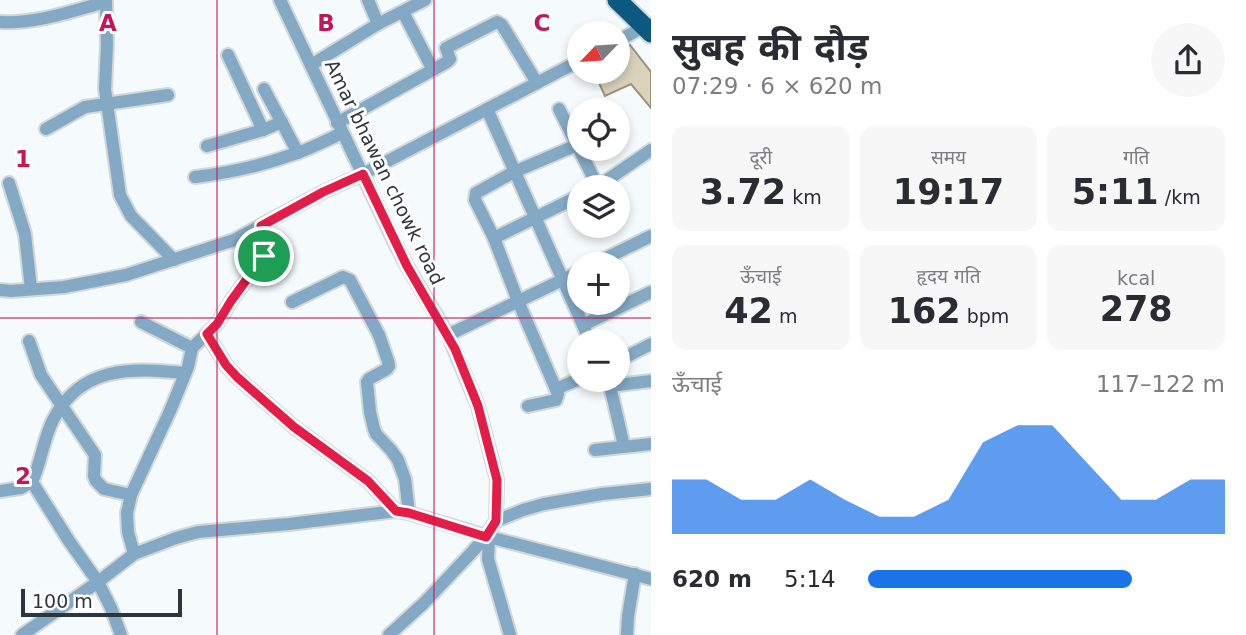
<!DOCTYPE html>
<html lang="hi">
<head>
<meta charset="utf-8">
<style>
	:root { --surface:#fff; --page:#f7f7f7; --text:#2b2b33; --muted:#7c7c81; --accent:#1a73e8 }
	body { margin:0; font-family:"DejaVu Sans","Noto Sans Devanagari",sans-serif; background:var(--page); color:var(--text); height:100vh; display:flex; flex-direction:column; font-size:26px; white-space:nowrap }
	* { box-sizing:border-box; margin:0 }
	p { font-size:23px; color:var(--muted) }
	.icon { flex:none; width:38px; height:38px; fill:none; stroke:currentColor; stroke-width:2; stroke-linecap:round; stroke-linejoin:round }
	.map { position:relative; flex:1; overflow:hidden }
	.drawer { display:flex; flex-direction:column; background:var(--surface); width:595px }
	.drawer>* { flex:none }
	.needle { width:46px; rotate:245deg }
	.buttons { position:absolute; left:567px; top:21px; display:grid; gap:14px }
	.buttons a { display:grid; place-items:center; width:63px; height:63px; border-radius:50%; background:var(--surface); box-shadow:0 4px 10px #0003; font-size:35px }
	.scale { position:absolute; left:21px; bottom:18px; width:161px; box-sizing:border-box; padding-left:7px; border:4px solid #2e363c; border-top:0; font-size:19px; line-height:24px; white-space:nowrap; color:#2e363c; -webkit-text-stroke:5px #fff; paint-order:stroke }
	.pin { position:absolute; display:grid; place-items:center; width:60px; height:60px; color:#fff; margin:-30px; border:4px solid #fff; border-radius:50%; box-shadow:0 2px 7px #0007 }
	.round { display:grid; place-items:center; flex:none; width:74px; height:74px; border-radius:37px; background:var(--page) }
	.head { display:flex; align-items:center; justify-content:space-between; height:119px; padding:0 21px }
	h1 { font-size:38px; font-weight:700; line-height:52px }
	.stats { display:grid; grid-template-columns:repeat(3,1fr); gap:10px; height:119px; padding:7px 21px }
	.stats div { display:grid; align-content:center; border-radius:14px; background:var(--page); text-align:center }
	.stats b { font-size:35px; font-weight:700 }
	.stats small { font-size:19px; font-weight:400 }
	.stats p { font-size:19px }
	.chart { height:196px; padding:14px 21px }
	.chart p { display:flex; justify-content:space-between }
	.chart svg { width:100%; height:126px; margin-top:7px; fill:var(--accent); opacity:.7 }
	ul { padding:0 21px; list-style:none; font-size:23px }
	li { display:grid; grid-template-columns:112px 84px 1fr; align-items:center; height:52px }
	li i { height:18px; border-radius:9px; background:var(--accent) }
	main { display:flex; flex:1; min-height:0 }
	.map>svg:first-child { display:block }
	.building { fill:#dbd2bc; stroke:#9a917d; stroke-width:2 }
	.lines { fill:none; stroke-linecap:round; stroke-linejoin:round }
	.minor-casing { stroke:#d1d7da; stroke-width:16 }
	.trunk-casing { stroke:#d1d7da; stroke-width:23 }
	.minor { stroke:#83a9c5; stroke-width:12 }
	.trunk { stroke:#0d5881; stroke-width:19 }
	.route-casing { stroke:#fff; stroke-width:14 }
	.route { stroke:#e11d48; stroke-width:9 }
	.grid { fill:none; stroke:#c2185b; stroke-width:2; stroke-opacity:0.55 }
	.labels { text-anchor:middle; stroke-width:6; stroke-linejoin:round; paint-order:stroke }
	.street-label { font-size:19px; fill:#2e363c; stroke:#fff }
	.grid-label { font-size:23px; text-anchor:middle; font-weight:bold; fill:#c2185b; stroke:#fff; stroke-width:6; stroke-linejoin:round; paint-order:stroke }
</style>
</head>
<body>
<main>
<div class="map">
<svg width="651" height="635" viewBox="0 0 651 635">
	<rect width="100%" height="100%" fill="#f5fafd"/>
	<path class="building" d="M 630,45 L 651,72 L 651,108 L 631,84 L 605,96 L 594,72 L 618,72 L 618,50 Z"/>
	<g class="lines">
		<defs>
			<g id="minor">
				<path d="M 106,0 L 107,45 L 105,89 L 120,195 L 131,216 L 174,260"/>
				<path d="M 280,0 L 396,245 L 407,266 L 448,335 L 478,406 L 497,480 L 496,521"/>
				<path d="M 368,0 L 378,24"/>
				<path d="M 403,12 L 433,70"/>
				<path d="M 0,22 C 34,24 66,13 98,4 L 105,0"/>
				<path d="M 618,41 L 648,24"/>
				<path d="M 228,55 L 263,130"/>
				<path d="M 311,65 L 378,24 L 425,0"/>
				<path d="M 264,89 L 298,153"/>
				<path d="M 487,109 L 590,341"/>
				<path d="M 559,109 L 598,187"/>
				<path d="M 337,123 L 447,62 L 450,59 L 446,48 L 497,22 L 502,25 L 537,83"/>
				<path d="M 46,129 L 85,107 L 168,95"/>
				<path d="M 207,146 L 263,130 L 282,122"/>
				<path d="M 195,177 C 229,173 264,165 297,153 C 312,148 327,140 342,133"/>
				<path d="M 9,183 L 25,234 L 31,289"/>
				<path d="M 597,187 L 651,150"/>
				<path d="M 494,238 L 579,196"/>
				<path d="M 594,264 L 651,236"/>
				<path d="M 0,290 L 11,291 L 64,287 L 126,275 L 234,240 L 323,192 L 363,174 L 579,61"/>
				<path d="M 292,302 L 343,277 L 350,280 L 379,335 L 388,361 L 389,366 L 387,369 L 369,379 L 367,382 L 370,412 L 374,429 L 376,434 L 391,450 L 398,460 L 405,479 L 409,513"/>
				<path d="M 141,322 L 192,348"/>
				<path d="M 583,325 L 651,292"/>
				<path d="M 207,334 L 226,365 L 237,377 L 294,427 L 368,481 L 396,511"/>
				<path d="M 448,335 L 579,272"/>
				<path d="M 29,341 L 41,375 L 95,455 L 94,476 L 96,481 L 104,489 L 131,495"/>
				<path d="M 618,361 L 651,344"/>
				<path d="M 607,380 L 610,386 L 624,446"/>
				<path d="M 610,386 L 651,381"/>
				<path d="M 556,389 L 579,379"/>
				<path d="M 528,406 L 556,400 L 558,394 L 518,301 L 494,238 L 475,200 L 476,193 L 514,172 L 577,145"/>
				<path d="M 595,450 L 651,444"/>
				<path d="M 32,482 L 69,541 L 98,582 L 111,608 L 121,635"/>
				<path d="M 0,491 L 21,488 L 32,482 C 41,463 43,440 53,420 C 81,365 132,368 185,373"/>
				<path d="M 489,537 L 488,559 L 510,635"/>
				<path d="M 134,554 L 128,532 L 127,513 L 131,495 L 170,411 L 188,367 L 192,348 L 217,324 L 231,301 L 266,253 L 261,226"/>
				<path d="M 22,635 L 98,582 L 134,554 L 176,538 L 198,532 L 289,524 L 396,511 L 409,513 L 489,537 L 651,579"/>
				<path d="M 389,635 L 424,603 L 473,551 L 486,536 L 496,521 L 523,510 L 544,504 L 602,494 L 651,489"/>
				<path d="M 627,635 L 628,616 L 635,574"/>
			</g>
			<path id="trunk" d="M 617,0 L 651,33"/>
		</defs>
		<use href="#minor" class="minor-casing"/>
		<use href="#trunk" class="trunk-casing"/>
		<use href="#minor" class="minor"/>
		<use href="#trunk" class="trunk"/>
	</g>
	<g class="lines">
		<defs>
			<path id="route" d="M 363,174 L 407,266 L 455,349 L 478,406 L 497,480 L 496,521 L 486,537 L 409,513 L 396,511 L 368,481 L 294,427 L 237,377 L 226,365 L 207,334 L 217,324 L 231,301 L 266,253 L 261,226 L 323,192 Z"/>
		</defs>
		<use href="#route" class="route-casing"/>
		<use href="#route" class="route"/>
	</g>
	<path class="grid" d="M 217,0 L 217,635M 434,0 L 434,635M 0,318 L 651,318"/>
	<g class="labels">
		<g class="street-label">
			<text transform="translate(385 172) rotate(64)" y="7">Amar bhawan chowk road</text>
		</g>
	</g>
	<g class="grid-label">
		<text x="108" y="31">A</text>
		<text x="326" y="31">B</text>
		<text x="542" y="31">C</text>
		<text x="23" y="167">1</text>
		<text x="23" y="484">2</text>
	</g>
</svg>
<div class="buttons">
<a><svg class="needle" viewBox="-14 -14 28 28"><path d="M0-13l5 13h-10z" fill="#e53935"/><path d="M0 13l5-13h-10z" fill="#7c7c81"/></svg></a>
<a><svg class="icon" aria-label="locate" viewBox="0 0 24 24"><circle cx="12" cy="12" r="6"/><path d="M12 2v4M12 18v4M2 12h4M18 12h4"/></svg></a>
<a><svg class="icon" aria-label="layers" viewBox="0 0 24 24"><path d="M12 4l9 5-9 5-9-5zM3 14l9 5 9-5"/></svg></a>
<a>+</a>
<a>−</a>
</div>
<div class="scale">100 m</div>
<div class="pin" style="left:264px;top:256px;background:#1e9e55"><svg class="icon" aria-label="arrive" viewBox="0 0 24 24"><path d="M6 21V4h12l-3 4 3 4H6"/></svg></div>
</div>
<section class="drawer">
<div class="head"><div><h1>सुबह की दौड़</h1><p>07:29 · 6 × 620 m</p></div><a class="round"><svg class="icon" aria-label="share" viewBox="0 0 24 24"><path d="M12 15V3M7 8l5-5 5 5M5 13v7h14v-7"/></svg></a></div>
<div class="stats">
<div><p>दूरी</p><b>3.72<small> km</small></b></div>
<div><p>समय</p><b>19:17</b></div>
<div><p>गति</p><b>5:11<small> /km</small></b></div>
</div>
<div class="stats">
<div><p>ऊँचाई</p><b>42<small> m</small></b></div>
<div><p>हृदय गति</p><b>162<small> bpm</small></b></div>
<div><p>kcal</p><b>278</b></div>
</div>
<div class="chart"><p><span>ऊँचाई</span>117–122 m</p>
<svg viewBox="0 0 160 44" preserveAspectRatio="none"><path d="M0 44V25L10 25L20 32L30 32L40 25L50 32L60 38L70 38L80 32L90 12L100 6L110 6L120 19L130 32L140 32L150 25L160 25V44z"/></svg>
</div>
<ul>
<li><b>620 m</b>5:14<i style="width:74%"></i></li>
</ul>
</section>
</main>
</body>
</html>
